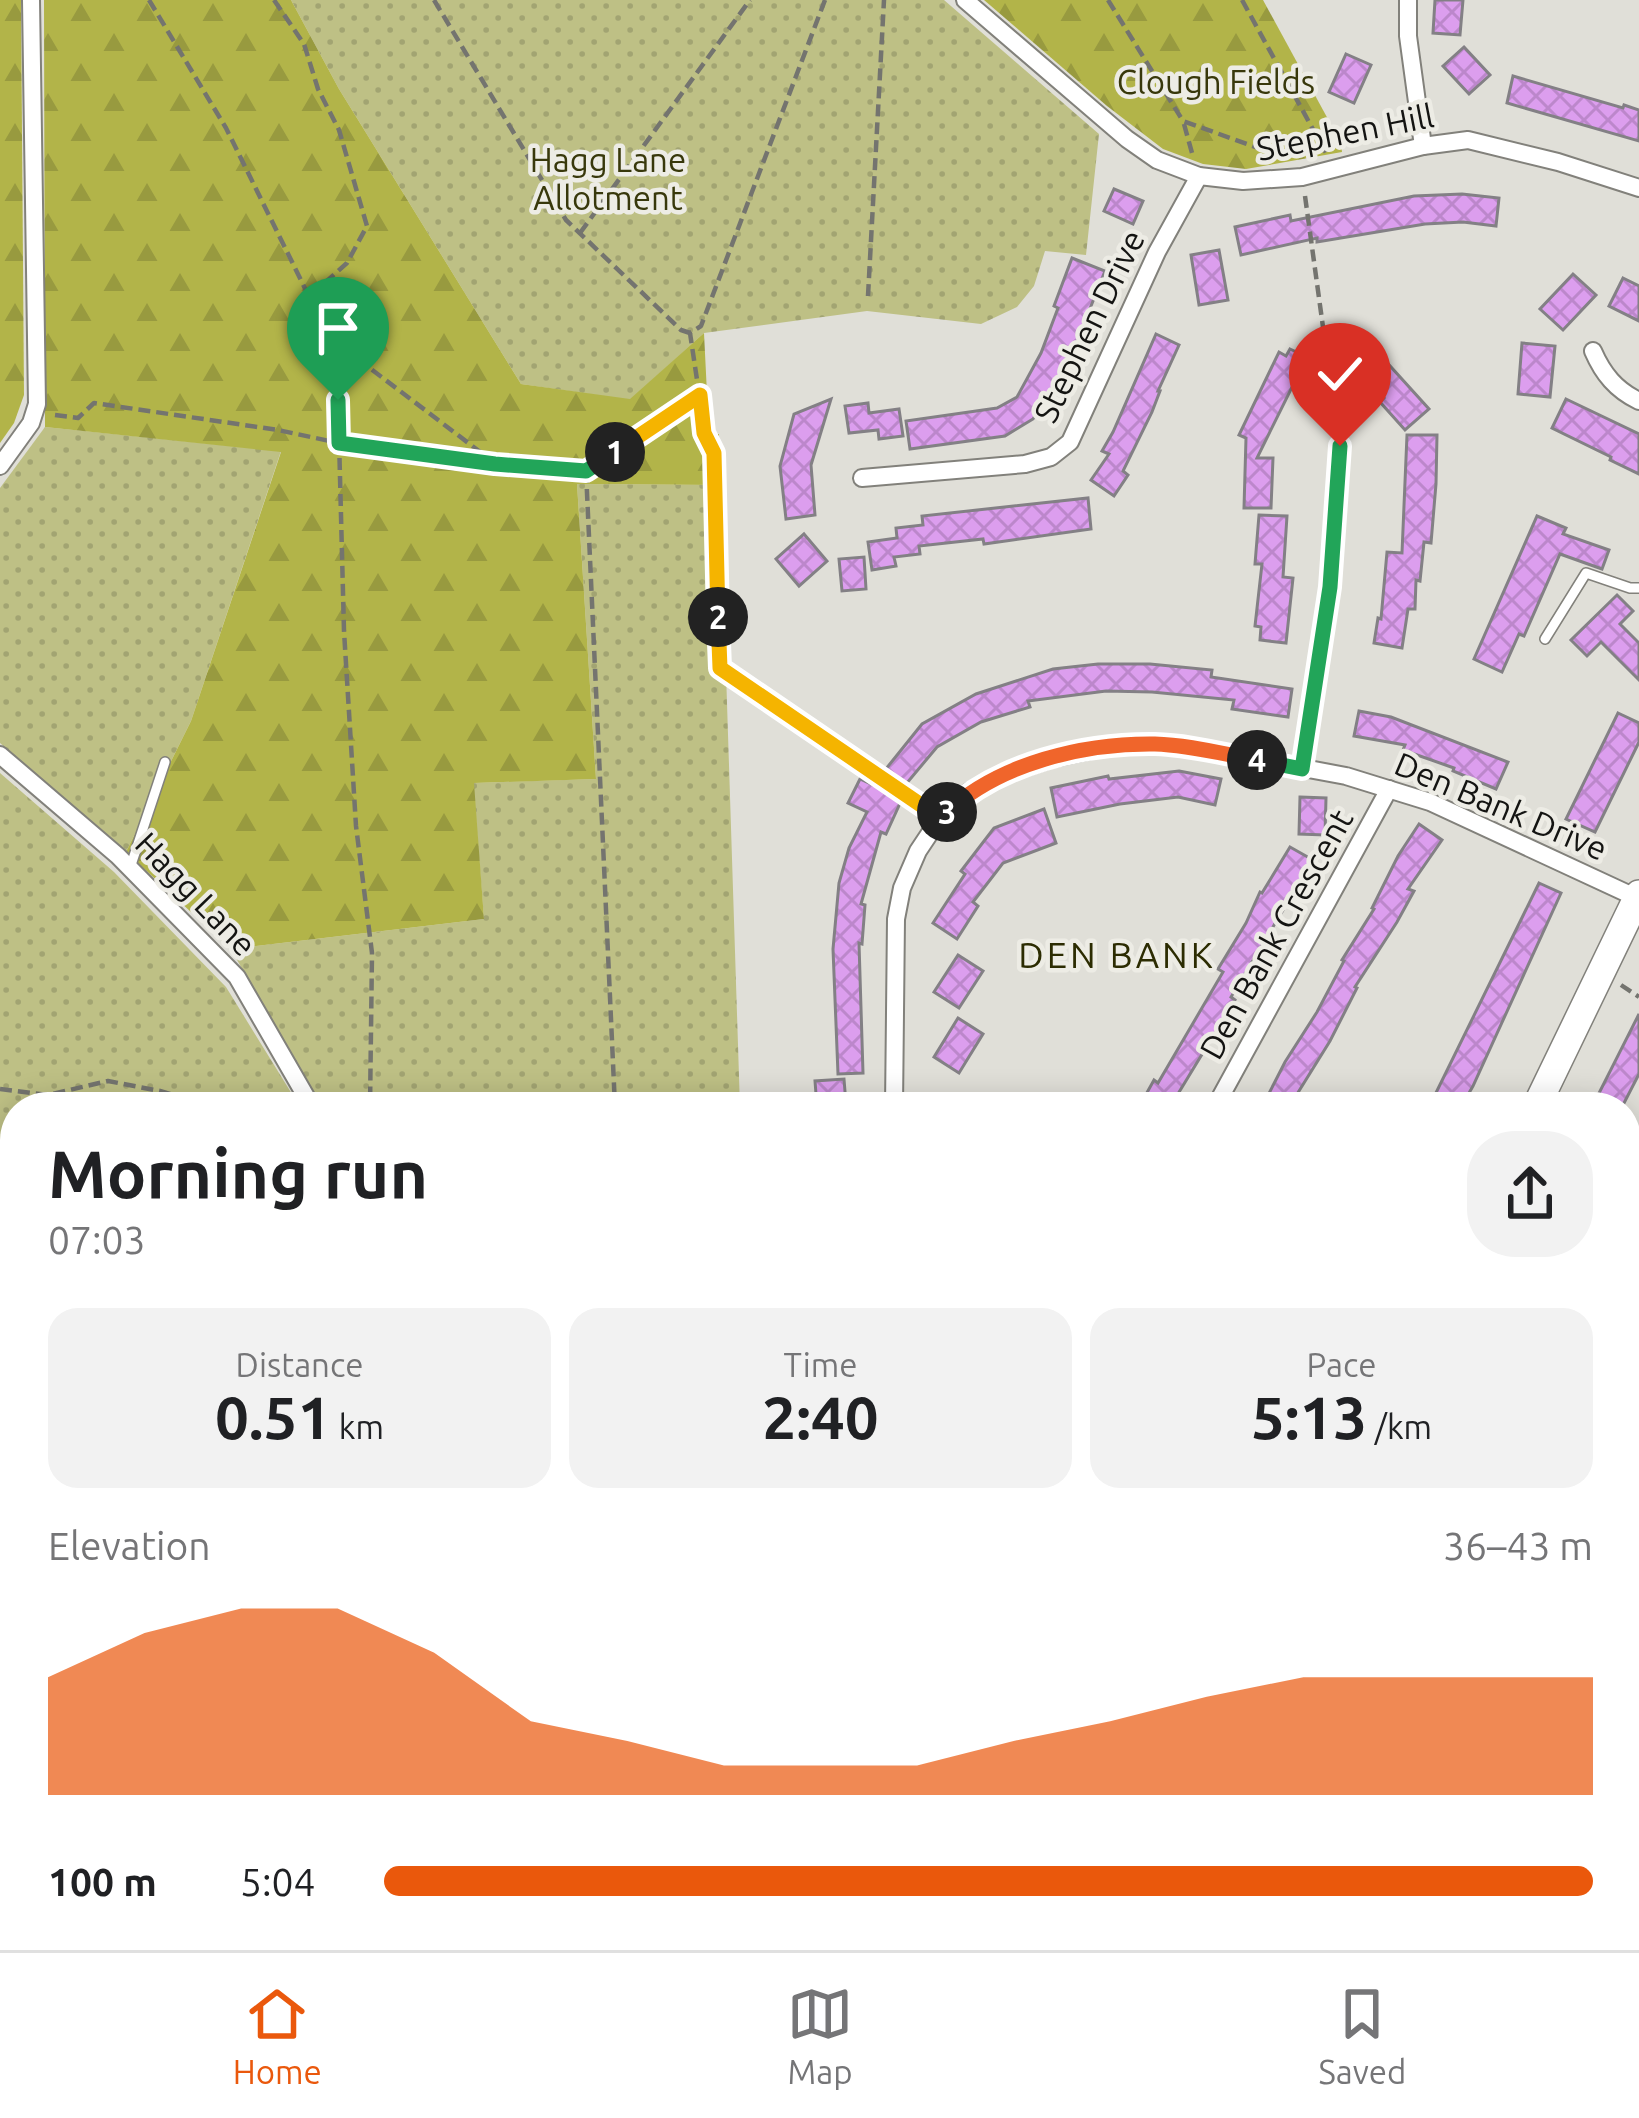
<!DOCTYPE html>
<html lang="en">
<head>
<meta charset="utf-8">
<style>
	:root { --surface:#fff; --page:#f2f2f2; --text:#202124; --muted:#757577; --line:#e0e0e0; --accent:#ea580c }
	body { margin:0; font-family:Ubuntu,sans-serif; background:var(--page); color:var(--text); height:100vh; display:flex; flex-direction:column; font-size:45px; white-space:nowrap }
	* { box-sizing:border-box; margin:0 }
	p { font-size:39px; color:var(--muted) }
	.icon { flex:none; width:66px; height:66px; fill:none; stroke:currentColor; stroke-width:2; stroke-linecap:round; stroke-linejoin:round }
	.map { position:relative; flex:1; overflow:hidden }
	.panel { position:absolute; left:0px; top:1092px; width:1641px; height:858px; display:flex; flex-direction:column; background:var(--surface); border-radius:48px 48px 0 0; box-shadow:0 6px 30px #0003 }
	.panel>* { flex:none }
	.pin { position:absolute; display:grid; place-items:center; width:102px; height:102px; color:#fff; margin:-123px -51px; border-radius:50% 50% 50% 0; rotate:-45deg; box-shadow:0 0 12px #0007 }
	.pin .icon { rotate:45deg }
	.km { position:absolute; width:60px; height:60px; margin:-30px; border-radius:50%; background:#222; color:#fff; font-size:33px; line-height:60px; text-align:center }
	.round { display:grid; place-items:center; flex:none; width:126px; height:126px; border-radius:48px; background:var(--page) }
	.headline { display:flex; align-items:center; justify-content:space-between; height:204px; padding:0 48px }
	h1 { font-size:66px; font-weight:600; line-height:90px }
	.stats { display:grid; grid-template-columns:repeat(3,1fr); gap:18px; height:204px; padding:12px 48px }
	.stats div { display:grid; align-content:center; border-radius:30px; background:var(--page); text-align:center }
	.stats b { font-size:60px; font-weight:600 }
	.stats small { font-size:33px; font-weight:400 }
	.stats p { font-size:33px }
	.chart { height:336px; padding:24px 48px }
	.chart p { display:flex; justify-content:space-between }
	.chart svg { width:100%; height:216px; margin-top:12px; fill:var(--accent); opacity:.7 }
	ul { padding:0 48px; list-style:none; font-size:39px }
	li { display:grid; grid-template-columns:192px 144px 1fr; align-items:center; height:90px }
	li i { height:30px; border-radius:15px; background:var(--accent) }
	.tabs { display:flex; justify-content:space-around; align-items:center; height:168px; border-top:3px solid var(--line); background:var(--surface); font-size:33px; color:var(--muted) }
	.tabs a { display:grid; justify-items:center; gap:6px }
	.tabs .on { color:var(--accent) }
	.map>svg:first-child { display:block }
	.grass { fill:url(#grass-dots) }
	.forest { fill:url(#forest-firs) }
	.building { fill:url(#building-cross-hatch); stroke:#838085; stroke-width:3 }
	.lines { fill:none; stroke-linecap:round; stroke-linejoin:round }
	.lane-casing { stroke:#82817b; stroke-width:12 }
	.street-casing { stroke:#82817b; stroke-width:20 }
	.primary-casing { stroke:#82817b; stroke-width:30 }
	.path { stroke:#74746f; stroke-width:4.5; stroke-dasharray:12 6; stroke-linecap:butt }
	.lane { stroke:#fff; stroke-width:9 }
	.street { stroke:#fff; stroke-width:16 }
	.primary { stroke:#fff; stroke-width:27 }
	.split-1-casing { stroke:#fff; stroke-width:24 }
	.split-2-casing { stroke:#fff; stroke-width:24 }
	.split-3-casing { stroke:#fff; stroke-width:24 }
	.split-4-casing { stroke:#fff; stroke-width:24 }
	.split-5-casing { stroke:#fff; stroke-width:24 }
	.split-1 { stroke:#22a559; stroke-width:15 }
	.split-2 { stroke:#f5b400; stroke-width:15 }
	.split-3 { stroke:#f5b400; stroke-width:15 }
	.split-4 { stroke:#f0652b; stroke-width:15 }
	.split-5 { stroke:#22a559; stroke-width:15 }
	.labels { text-anchor:middle; stroke-width:9; stroke-linejoin:round; paint-order:stroke }
	.park-label { font-size:33px; fill:#38380b; stroke:#edece5 }
	.street-label { font-size:33px; fill:#141412; stroke:#edece5 }
	.neighbourhood-label { font-size:36px; letter-spacing:3px; fill:#2c2c02; stroke:#edece5 }
</style>
</head>
<body>
<div class="map">
<svg width="1639" height="1950" viewBox="0 0 1639 1950">
	<defs>
		<pattern id="grass-dots" width="8" height="8" patternUnits="userSpaceOnUse" patternTransform="scale(3)"><rect width="8" height="8" fill="#bec085"/><path d="M2 2h.1M6 6h.1" fill="none" stroke="#a2a472" stroke-width="1.8" stroke-linecap="round"/></pattern>
		<pattern id="forest-firs" width="22" height="20" patternUnits="userSpaceOnUse" patternTransform="scale(3)"><rect width="22" height="20" fill="#b2b449"/><path d="M5 1l3.5 6h-7zM16 11l3.5 6h-7z" fill="#989a3f"/></pattern>
		<pattern id="building-cross-hatch" width="8" height="8" patternUnits="userSpaceOnUse" patternTransform="scale(3)"><rect width="8" height="8" fill="#dc9eee"/><path d="M0 0l8 8M0 8l8-8" fill="none" stroke="#bc87cb"/></pattern>
	</defs>
	<rect width="100%" height="100%" fill="#e0dfd8"/>
	<g class="grass">
		<path d="M 291,0 L 944,0 L 1099,134 L 1086,255 L 1045,251 L 1034,286 L 1017,307 L 981,324 L 867,311 L 704,333 L 630,400 L 521,384 L 339,89 Z"/>
		<path d="M 45,427 L 281,451 L 191,721 L 126,852 L 0,743 L 0,488 Z"/>
		<path d="M 577,484 L 720,485 L 740,1107 L 319,1107 L 231,949 L 484,919 L 473,783 L 596,779 Z"/>
		<path d="M 0,773 L 114,872 L 226,987 L 300,1107 L 15,1107 L 15,1935 L 279,1935 L 267,1950 L 0,1950 Z"/>
	</g>
	<g class="forest">
		<path d="M 0,0 L 21,0 L 24,395 L 14,423 L 0,443 Z"/>
		<path d="M 44,0 L 291,0 L 339,89 L 521,384 L 630,399 L 704,333 L 709,434 L 719,434 L 720,485 L 577,484 L 596,779 L 474,783 L 484,919 L 231,949 L 126,852 L 191,721 L 281,452 L 45,427 Z"/>
		<path d="M 984,0 L 1263,0 L 1341,143 L 1342,152 L 1246,169 L 1203,164 L 1163,149 L 1107,106 Z"/>
		<path d="M 279,1935 L 392,1935 L 397,1950 L 267,1950 Z"/>
	</g>
	<g class="building">
		<path d="M 1435,0 L 1463,0 L 1460,35 L 1433,33 Z"/>
		<path d="M 1464,47 L 1490,75 L 1469,94 L 1443,66 Z"/>
		<path d="M 1346,54 L 1371,65 L 1354,103 L 1329,92 Z"/>
		<path d="M 1513,76 L 1623,108 L 1624,105 L 1639,110 L 1639,141 L 1507,103 Z"/>
		<path d="M 1114,189 L 1143,201 L 1133,224 L 1104,211 Z"/>
		<path d="M 1462,194 L 1499,198 L 1496,226 L 1463,222 L 1425,224 L 1317,242 L 1317,238 L 1241,255 L 1235,227 L 1290,215 L 1291,221 L 1414,196 Z"/>
		<path d="M 1219,250 L 1228,300 L 1199,305 L 1191,255 Z"/>
		<path d="M 1072,258 L 1105,271 L 1067,366 L 1054,392 L 1051,391 L 1033,419 L 1005,436 L 910,449 L 906,421 L 997,408 L 1017,397 L 1041,353 L 1058,308 L 1054,306 Z"/>
		<path d="M 1573,274 L 1596,295 L 1563,330 L 1540,309 Z"/>
		<path d="M 1623,278 L 1639,286 L 1639,321 L 1609,306 Z"/>
		<path d="M 1156,334 L 1179,345 L 1158,391 L 1160,391 L 1152,412 L 1123,471 L 1128,475 L 1114,496 L 1091,480 L 1109,454 L 1102,451 L 1113,432 Z"/>
		<path d="M 1362,335 L 1429,409 L 1405,430 L 1380,402 L 1384,398 L 1341,355 Z"/>
		<path d="M 1522,343 L 1555,346 L 1550,397 L 1518,394 Z"/>
		<path d="M 1290,349 L 1307,357 L 1257,458 L 1273,458 L 1271,508 L 1244,508 L 1246,438 L 1239,435 L 1279,352 L 1286,356 Z"/>
		<path d="M 831,399 L 811,465 L 815,515 L 786,519 L 780,466 L 794,414 Z"/>
		<path d="M 1566,399 L 1639,434 L 1639,474 L 1610,460 L 1611,457 L 1552,428 Z"/>
		<path d="M 868,403 L 869,413 L 899,409 L 903,436 L 879,439 L 878,430 L 849,433 L 845,406 Z"/>
		<path d="M 1407,435 L 1437,435 L 1436,484 L 1431,543 L 1424,542 L 1420,581 L 1416,580 L 1415,609 L 1408,609 L 1402,648 L 1374,643 L 1378,618 L 1381,619 L 1387,552 L 1402,553 Z"/>
		<path d="M 1088,498 L 1091,529 L 984,544 L 983,539 L 919,546 L 920,554 L 894,557 L 896,566 L 872,570 L 868,542 L 897,538 L 896,528 L 923,525 L 922,516 Z"/>
		<path d="M 1259,515 L 1287,516 L 1283,577 L 1293,578 L 1286,643 L 1260,640 L 1261,627 L 1255,626 L 1262,564 L 1255,564 Z"/>
		<path d="M 1537,516 L 1566,528 L 1563,534 L 1609,550 L 1602,569 L 1560,554 L 1524,636 L 1519,634 L 1502,672 L 1474,659 Z"/>
		<path d="M 804,534 L 827,561 L 799,586 L 776,559 Z"/>
		<path d="M 864,557 L 866,589 L 842,591 L 839,559 Z"/>
		<path d="M 1617,595 L 1633,611 L 1620,624 L 1639,643 L 1639,680 L 1601,642 L 1587,656 L 1571,640 Z"/>
		<path d="M 1098,664 L 1150,664 L 1212,670 L 1211,677 L 1292,689 L 1288,717 L 1232,709 L 1234,700 L 1152,692 L 1106,691 L 1028,701 L 1030,707 L 981,722 L 937,747 L 896,796 L 902,799 L 886,834 L 881,832 L 861,904 L 865,905 L 862,944 L 859,943 L 863,1073 L 838,1074 L 833,949 L 839,883 L 849,848 L 867,812 L 848,803 L 860,779 L 873,785 L 922,724 L 976,694 L 1053,669 Z"/>
		<path d="M 1359,711 L 1391,717 L 1508,762 L 1496,789 L 1453,771 L 1454,768 L 1403,750 L 1405,745 L 1354,736 Z"/>
		<path d="M 1618,713 L 1639,723 L 1639,742 L 1595,832 L 1566,819 Z"/>
		<path d="M 1179,771 L 1221,779 L 1215,805 L 1178,797 L 1120,804 L 1057,817 L 1051,788 L 1108,776 L 1109,779 Z"/>
		<path d="M 1300,797 L 1326,798 L 1325,835 L 1299,834 Z"/>
		<path d="M 1044,809 L 1056,843 L 1003,863 L 973,902 L 978,906 L 957,939 L 933,923 L 965,874 L 961,871 L 994,828 Z"/>
		<path d="M 1419,824 L 1442,840 L 1408,889 L 1414,891 L 1397,922 L 1355,987 L 1357,988 L 1330,1041 L 1289,1107 L 1262,1107 L 1285,1062 L 1317,1012 L 1344,961 L 1342,960 L 1374,909 L 1372,908 L 1398,856 Z"/>
		<path d="M 1290,847 L 1313,860 L 1231,997 L 1235,1000 L 1170,1107 L 1139,1107 L 1154,1080 L 1158,1083 L 1223,972 L 1218,969 L 1246,923 L 1260,892 L 1262,893 Z"/>
		<path d="M 1539,883 L 1561,893 L 1473,1086 L 1461,1107 L 1429,1107 Z"/>
		<path d="M 958,955 L 983,971 L 959,1008 L 934,992 Z"/>
		<path d="M 1639,1014 L 1639,1074 L 1622,1107 L 1592,1107 Z"/>
		<path d="M 958,1018 L 983,1034 L 959,1073 L 934,1057 Z"/>
		<path d="M 844,1079 L 846,1104 L 817,1107 L 815,1081 Z"/>
	</g>
	<g class="lines">
		<defs>
			<g id="lane">
				<path d="M 1545,639 L 1586,573 L 1630,588 L 1639,588"/>
				<path d="M 130,868 L 165,762"/>
			</g>
			<g id="street">
				<path d="M 965,0 L 1127,139 L 1157,160 L 1199,176 L 1243,181 L 1302,177 L 1423,146 L 1468,140 L 1558,162 L 1639,188"/>
				<path d="M 1408,0 L 1408,36 L 1423,146"/>
				<path d="M 1593,351 C 1603,374 1616,390 1639,401"/>
				<path d="M 0,466 L 31,423 L 37,404 L 31,0"/>
				<path d="M 862,478 L 1025,464 L 1051,457 L 1070,442 L 1157,252 L 1199,176"/>
				<path d="M 0,755 L 118,856 L 237,977 L 312,1107"/>
				<path d="M 1302,769 L 1330,587 L 1340,446"/>
				<path d="M 894,1107 L 896,919 L 902,888 L 918,851 L 940,818 L 969,792 L 1007,773 L 1050,759 L 1104,747 L 1156,744 L 1195,748 L 1346,776 L 1430,802 L 1637,898"/>
				<path d="M 1215,1107 L 1389,789"/>
				<path d="M 1626,1597 L 1639,1597"/>
				<path d="M 564,1935 L 569,1950"/>
				<path d="M 935,1935 L 940,1950"/>
				<path d="M 1480,1935 L 1485,1950"/>
			</g>
			<g id="primary">
				<path d="M 1536,1107 L 1639,894"/>
				<path d="M 1129,1950 L 1137,1935"/>
			</g>
		</defs>
		<use href="#lane" class="lane-casing"/>
		<use href="#street" class="street-casing"/>
		<use href="#primary" class="primary-casing"/>
		<g class="path">
			<path d="M 149,0 L 226,128 L 329,337 L 338,400 L 344,631 L 356,826 L 372,953 L 370,1107"/>
			<path d="M 274,0 L 304,44 L 318,89 L 339,130 L 367,226 L 347,263 L 311,295"/>
			<path d="M 434,0 L 566,220 L 681,330 L 690,333"/>
			<path d="M 825,0 L 701,326 L 690,333 L 705,433 L 714,453 L 720,668 L 926,808"/>
			<path d="M 1108,0 L 1183,121 L 1283,157"/>
			<path d="M 1242,0 L 1326,153"/>
			<path d="M 1184,124 L 1192,153"/>
			<path d="M 1305,196 L 1337,429"/>
			<path d="M 580,233 L 750,0"/>
			<path d="M 868,296 L 884,0"/>
			<path d="M 329,337 L 492,461"/>
			<path d="M 55,415 L 78,418 L 94,403 L 278,430 L 339,443 L 495,463 L 586,471 L 700,395"/>
			<path d="M 586,471 L 615,1107"/>
			<path d="M 1621,985 L 1639,997"/>
			<path d="M 0,1089 L 48,1095 L 108,1081 L 160,1091 L 212,1107"/>
			<path d="M 48,1095 L 66,1107"/>
			<path d="M 0,1409 L 15,1422"/>
			<path d="M 1626,1648 L 1639,1698"/>
			<path d="M 0,1727 L 15,1746"/>
			<path d="M 171,1935 L 181,1947 L 193,1950"/>
			<path d="M 379,1935 L 385,1950"/>
			<path d="M 237,1950 L 246,1935"/>
			<path d="M 346,1950 L 346,1935"/>
		</g>
		<use href="#lane" class="lane"/>
		<use href="#street" class="street"/>
		<use href="#primary" class="primary"/>
	</g>
	<g class="lines">
		<defs>
			<path id="split-1" d="M 338,400 L 339,443 L 495,464 L 586,471 L 615,452"/>
			<path id="split-2" d="M 615,452 L 700,395 L 704,433 L 714,453 L 718,617"/>
			<path id="split-3" d="M 718,617 L 720,668 L 940,818 L 947,812"/>
			<path id="split-4" d="M 947,812 C 1000,763 1084,743 1155,744 C 1189,745 1223,754 1257,760"/>
			<path id="split-5" d="M 1257,760 L 1302,769 L 1330,587 L 1340,446"/>
		</defs>
		<use href="#split-1" class="split-1-casing"/>
		<use href="#split-2" class="split-2-casing"/>
		<use href="#split-3" class="split-3-casing"/>
		<use href="#split-4" class="split-4-casing"/>
		<use href="#split-5" class="split-5-casing"/>
		<use href="#split-1" class="split-1"/>
		<use href="#split-2" class="split-2"/>
		<use href="#split-3" class="split-3"/>
		<use href="#split-4" class="split-4"/>
		<use href="#split-5" class="split-5"/>
	</g>
	<g class="labels">
		<g class="park-label">
			<text x="1216" y="94">Clough Fields</text>
			<text x="608" y="172">Hagg Lane<tspan x="608" dy="38">Allotment</tspan></text>
		</g>
		<g class="street-label">
			<text transform="translate(1345 132) rotate(-11)" y="12">Stephen Hill</text>
			<text transform="translate(1089 326) rotate(-64)" y="12">Stephen Drive</text>
			<text transform="translate(1501 806) rotate(23)" y="12">Den Bank Drive</text>
			<text transform="translate(196 894) rotate(46)" y="12">Hagg Lane</text>
			<text transform="translate(1276 934) rotate(-61)" y="12">Den Bank Crescent</text>
		</g>
		<g class="neighbourhood-label">
			<text x="1117" y="968">DEN BANK</text>
		</g>
	</g>
</svg>
<div class="pin" style="left:338px;top:400px;background:#1e9e55"><svg class="icon" aria-label="arrive" viewBox="0 0 24 24"><path d="M6 21V4h12l-3 4 3 4H6"/></svg></div>
<div class="pin" style="left:1340px;top:446px;background:#d93025"><svg class="icon" aria-label="check" viewBox="0 0 24 24"><path d="M5 12l5 5 9-10"/></svg></div>
<b class="km" style="left:615px;top:452px">1</b>
<b class="km" style="left:718px;top:617px">2</b>
<b class="km" style="left:947px;top:812px">3</b>
<b class="km" style="left:1257px;top:760px">4</b>
<section class="panel">
<div class="headline"><div><h1>Morning run</h1><p>07:03</p></div><a class="round"><svg class="icon" aria-label="share" viewBox="0 0 24 24"><path d="M12 15V3M7 8l5-5 5 5M5 13v7h14v-7"/></svg></a></div>
<div class="stats">
<div><p>Distance</p><b>0.51<small> km</small></b></div>
<div><p>Time</p><b>2:40</b></div>
<div><p>Pace</p><b>5:13<small> /km</small></b></div>
</div>
<div class="chart"><p><span>Elevation</span>36–43 m</p>
<svg viewBox="0 0 160 44" preserveAspectRatio="none"><path d="M0 44V20L10 11L20 6L30 6L40 15L50 29L60 33L70 38L80 38L90 38L100 33L110 29L120 24L130 20L140 20L150 20L160 20V44z"/></svg>
</div>
<ul>
<li><b>100 m</b>5:04<i style="width:100%"></i></li>
</ul>
</section>
</div>
<nav class="tabs">
<a class="on"><svg class="icon" aria-label="home" viewBox="0 0 24 24"><path d="M3 11l9-7 9 7M6 9v11h12V9"/></svg>Home</a>
<a><svg class="icon" aria-label="map" viewBox="0 0 24 24"><path d="M3 6l6-2 6 2 6-2v14l-6 2-6-2-6 2zM9 4v14M15 6v14"/></svg>Map</a>
<a><svg class="icon" aria-label="saved" viewBox="0 0 24 24"><path d="M7 4h10v16l-5-4-5 4z"/></svg>Saved</a>
</nav>
</body>
</html>
